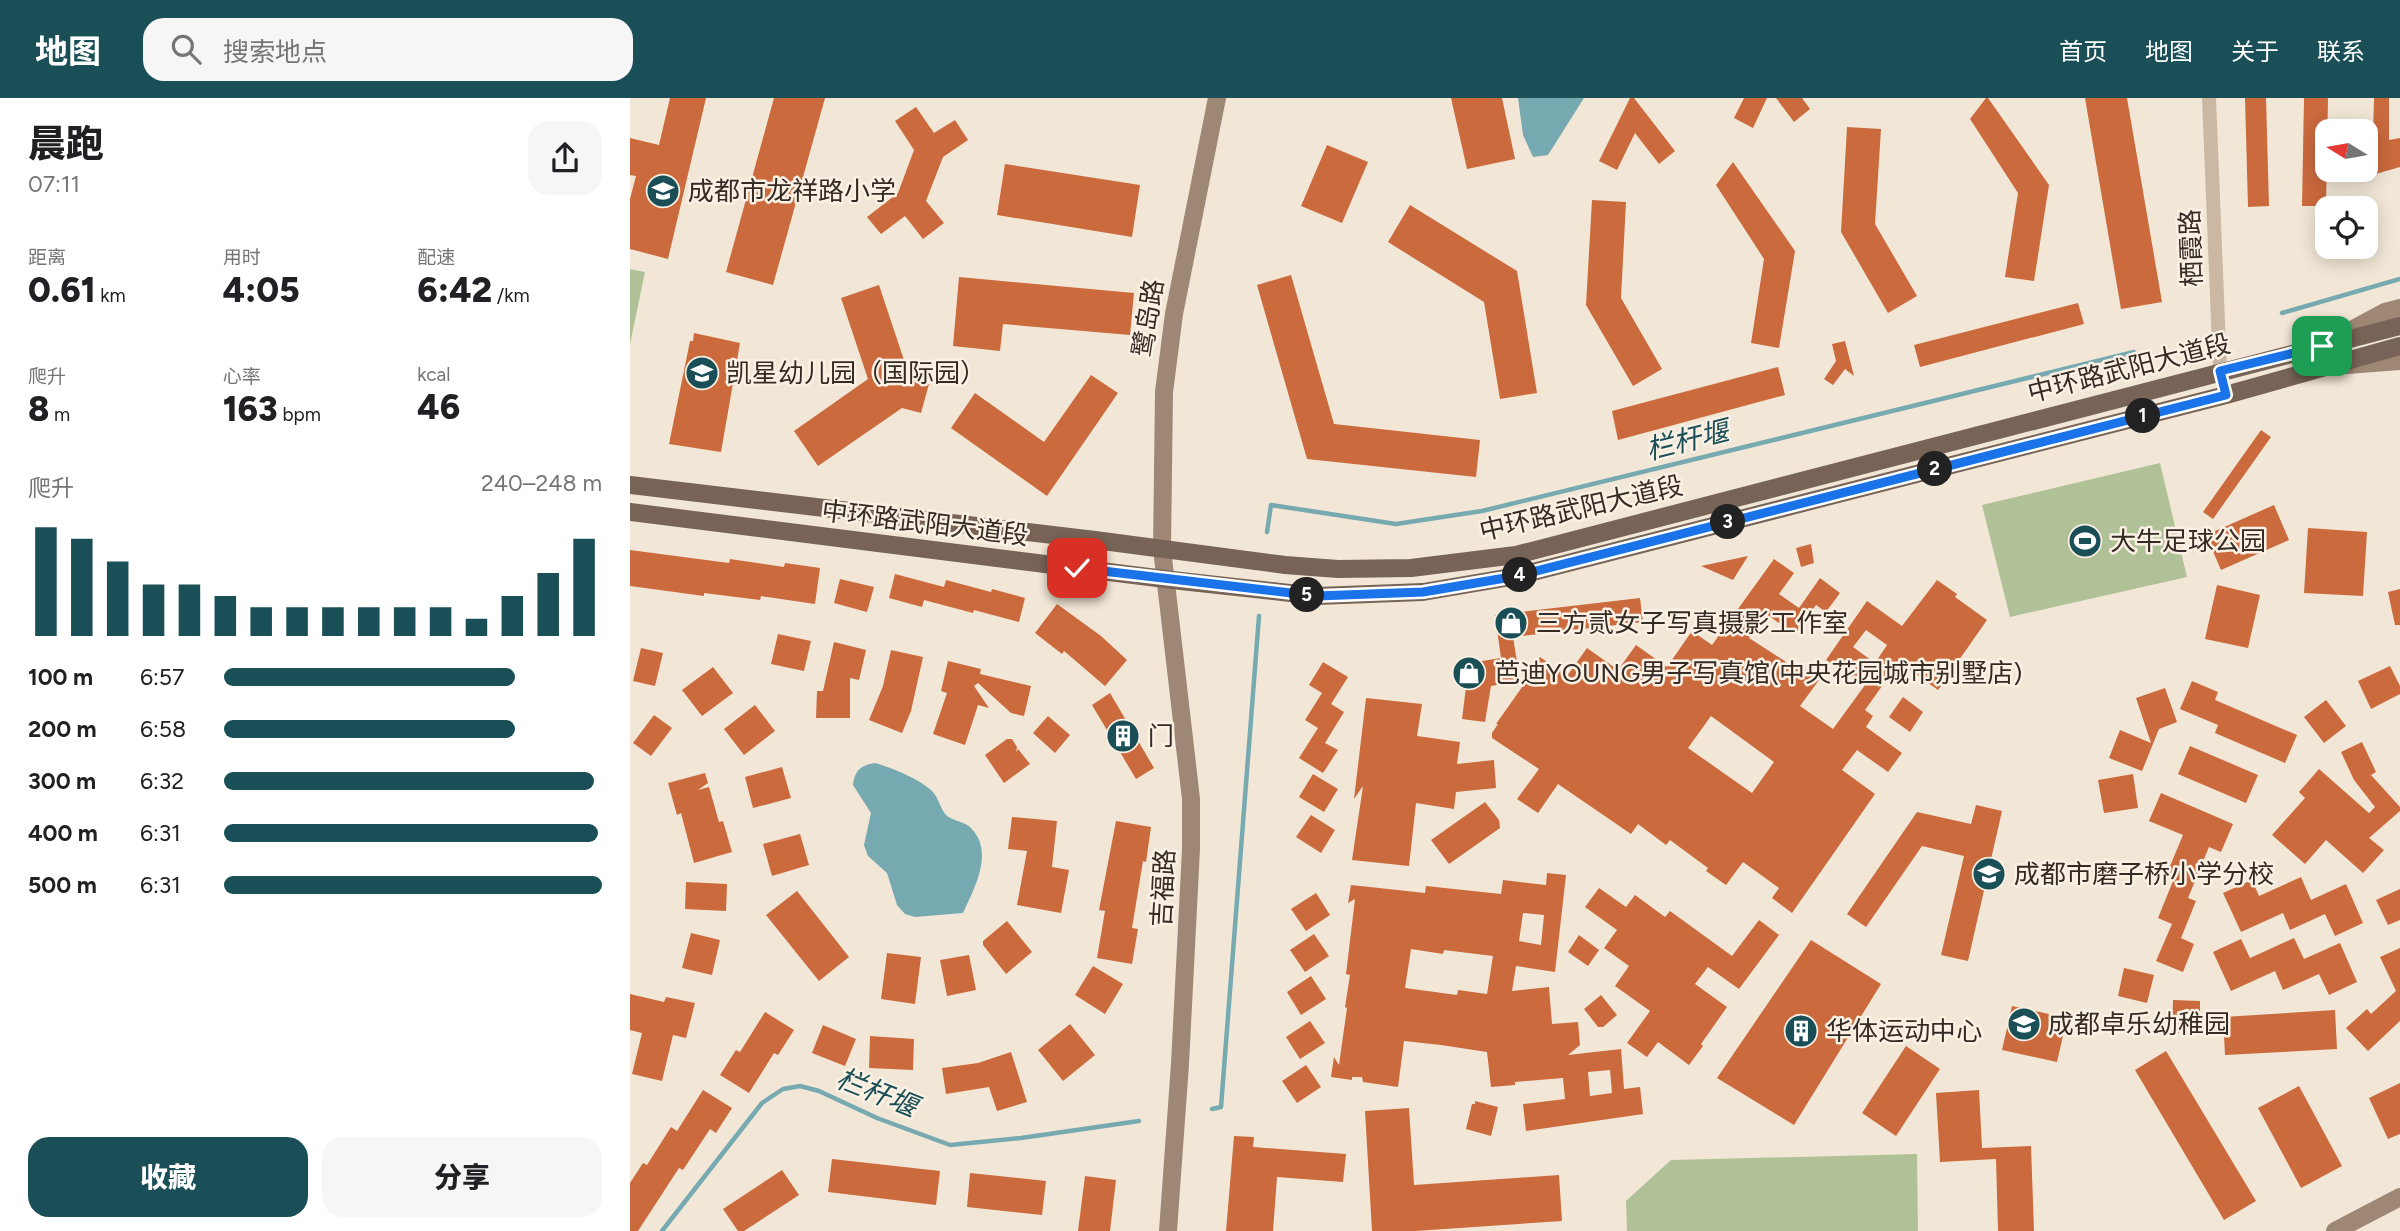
<!DOCTYPE html>
<html lang="zh">
<head>
<meta charset="utf-8">
<style>
	:root { --surface:#fff; --page:#f6f6f6; --text:#202124; --muted:#757577; --accent:#1a4f57 }
	body { margin:0; font-family:Figtree,"Noto Sans SC",sans-serif; background:var(--page); color:var(--text); height:100vh; display:flex; flex-direction:column; font-size:26px; white-space:nowrap }
	* { box-sizing:border-box; margin:0 }
	p { font-size:23px; color:var(--muted) }
	.icon { flex:none; width:38px; height:38px; fill:none; stroke:currentColor; stroke-width:2; stroke-linecap:round; stroke-linejoin:round }
	.map { position:relative; flex:1; overflow:hidden }
	.drawer { display:flex; flex-direction:column; background:var(--surface); width:630px }
	.drawer>* { flex:none }
	.needle { width:46px; rotate:281deg }
	.buttons { position:absolute; left:1685px; top:21px; display:grid; gap:14px }
	.buttons a { display:grid; place-items:center; width:63px; height:63px; border-radius:14px; background:var(--surface); box-shadow:0 4px 18px #0003; font-size:35px }
	.pin { position:absolute; display:grid; place-items:center; width:60px; height:60px; color:#fff; margin:-30px; border-radius:14px; box-shadow:0 4px 10px #0006 }
	.km { position:absolute; width:35px; height:35px; margin:-18px; border-radius:50%; background:#222; color:#fff; font-size:19px; line-height:35px; text-align:center }
	.round { display:grid; place-items:center; flex:none; width:74px; height:74px; border-radius:21px; background:var(--page) }
	.overview { display:flex; align-items:center; justify-content:space-between; height:119px; padding:0 28px }
	h1 { font-size:38px; font-weight:800; line-height:52px }
	.stats { display:grid; grid-template-columns:repeat(3,1fr); gap:10px; height:119px; padding:7px 28px }
	.stats div { display:grid; align-content:center }
	.stats b { font-size:35px; font-weight:800 }
	.stats small { font-size:19px; font-weight:400 }
	.stats p { font-size:19px }
	.chart { height:196px; padding:14px 28px }
	.chart p { display:flex; justify-content:space-between }
	.chart svg { width:100%; height:126px; margin-top:7px; stroke:var(--accent); stroke-width:6 }
	.cta { display:flex; gap:14px; margin-top:auto; padding:14px 28px }
	.cta a { flex:1; height:80px; border-radius:21px; background:var(--accent); color:#fff; font-size:28px; font-weight:800; line-height:80px; text-align:center }
	.cta a+a { background:var(--page); color:var(--text) }
	ul { padding:0 28px; list-style:none; font-size:23px }
	li { display:grid; grid-template-columns:112px 84px 1fr; align-items:center; height:52px }
	li i { height:18px; border-radius:9px; background:var(--accent) }
	header { display:flex; align-items:center; gap:42px; box-sizing:border-box; height:98px; padding:0 35px; background:var(--accent); color:#fff }
	header strong { font-size:33px }
	nav { display:flex; gap:38px; margin-inline-start:auto; font-size:24px }
	.search { width:490px; height:63px; background:var(--page); display:flex; align-items:center; gap:18px; box-sizing:border-box; padding:0 24px; border-radius:21px; color:var(--muted); font-size:26px }
	main { display:flex; flex:1; min-height:0 }
	.map>svg:first-child { display:block }
	.green { fill:#b0c197 }
	.water { fill:#76a9b0 }
	.lines { fill:none; stroke-linecap:round; stroke-linejoin:round }
	.stream { stroke:#76a9b0; stroke-width:4.5 }
	.building { fill:#cb6a3d; fill-rule:evenodd }
	.street { stroke:#cab8a3; stroke-width:14 }
	.secondary { stroke:#9e8775; stroke-width:18 }
	.primary { stroke:#786456; stroke-width:18 }
	.route-casing { stroke:#fff; stroke-width:14 }
	.route { stroke:#1a73e8; stroke-width:9 }
	.labels { text-anchor:middle; stroke-width:5; stroke-linejoin:round; paint-order:stroke }
	.poi-label { font-size:26px; fill:#352b25; stroke:#faf1e4; text-anchor:start }
	.street-label { font-size:26px; fill:#352b25; stroke:#faf1e4 }
	.water-label { font-size:28px; font-style:italic; fill:#1a4f57; stroke:#faf1e4 }
</style>
</head>
<body>
<header>
<strong>地图</strong>
<div class="search"><svg class="icon" aria-label="search" viewBox="0 0 24 24"><circle cx="10" cy="10" r="6"/><path d="M15 15l6 6"/></svg>搜索地点</div>
<nav><a>首页</a><a>地图</a><a>关于</a><a>联系</a></nav>
</header>
<main>
<section class="drawer">
<div class="overview"><div><h1>晨跑</h1><p>07:11</p></div><a class="round"><svg class="icon" aria-label="share" viewBox="0 0 24 24"><path d="M12 15V3M7 8l5-5 5 5M5 13v7h14v-7"/></svg></a></div>
<div class="stats">
<div><p>距离</p><b>0.61<small> km</small></b></div>
<div><p>用时</p><b>4:05</b></div>
<div><p>配速</p><b>6:42<small> /km</small></b></div>
</div>
<div class="stats">
<div><p>爬升</p><b>8<small> m</small></b></div>
<div><p>心率</p><b>163<small> bpm</small></b></div>
<div><p>kcal</p><b>46</b></div>
</div>
<div class="chart"><p><span>爬升</span>240–248 m</p>
<svg viewBox="0 0 160 44" preserveAspectRatio="none"><path d="M5 44V6M15 44V10M25 44V18M35 44V26M45 44V26M55 44V30M65 44V34M75 44V34M85 44V34M95 44V34M105 44V34M115 44V34M125 44V38M135 44V30M145 44V22M155 44V10"/></svg>
</div>
<ul>
<li><b>100 m</b>6:57<i style="width:77%"></i></li>
<li><b>200 m</b>6:58<i style="width:77%"></i></li>
<li><b>300 m</b>6:32<i style="width:98%"></i></li>
<li><b>400 m</b>6:31<i style="width:99%"></i></li>
<li><b>500 m</b>6:31<i style="width:100%"></i></li>
</ul>
<div class="cta"><a>收藏</a><a>分享</a></div>
</section>
<div class="map">
<svg width="1770" height="1133" viewBox="0 0 1770 1133">
	<rect width="100%" height="100%" fill="#f2e7d7"/>
	<g class="green">
		<path d="M 0,171 L 15,174 L 0,246 Z"/>
		<path d="M 1530,365 L 1557,479 L 1380,519 L 1352,407 Z"/>
		<path d="M 1287,1056 L 1288,1133 L 997,1133 L 996,1103 L 1041,1062 Z"/>
	</g>
	<g class="water">
		<path d="M 888,0 L 954,0 L 918,57 L 903,59 L 893,37 Z"/>
		<path d="M 245,665 C 260,669 292,682 303,694 C 309,701 310,710 316,717 C 322,723 333,723 340,729 C 365,753 345,789 333,815 L 285,819 L 275,816 L 267,807 L 257,775 L 238,758 L 234,747 L 241,715 L 223,687 C 225,672 231,667 245,665 Z"/>
	</g>
	<g class="lines">
		<g class="stream">
			<path d="M 1652,215 L 1770,181"/>
			<path d="M 637,434 L 641,407 L 766,426 L 852,413 L 1504,254"/>
			<path d="M 582,1011 L 591,1009 L 629,518"/>
			<path d="M 32,1133 L 132,1005 L 153,991 L 170,988 L 189,993 L 247,1020 L 320,1047 L 391,1040 L 509,1023"/>
		</g>
	</g>
	<g class="building">
		<path d="M 40,0 L 76,0 L 38,161 L 0,151 L 0,101 L 6,78 L 0,77 L 0,40 L 29,47 Z"/>
		<path d="M 144,0 L 195,0 L 143,187 L 96,174 Z"/>
		<path d="M 821,0 L 872,0 L 885,61 L 837,71 Z"/>
		<path d="M 1000,0 L 1004,0 L 1045,53 L 1029,66 L 1005,35 L 987,72 L 969,63 Z"/>
		<path d="M 1114,0 L 1137,0 L 1123,30 L 1104,20 Z"/>
		<path d="M 1146,0 L 1172,0 L 1180,11 L 1164,24 Z"/>
		<path d="M 1356,0 L 1358,0 L 1419,87 L 1404,183 L 1375,179 L 1388,95 L 1340,21 Z"/>
		<path d="M 1455,0 L 1497,0 L 1532,204 L 1491,211 Z"/>
		<path d="M 1615,0 L 1636,0 L 1639,108 L 1618,109 Z"/>
		<path d="M 1674,0 L 1698,0 L 1696,108 L 1672,108 Z"/>
		<path d="M 1744,0 L 1759,0 L 1759,42 L 1770,40 L 1770,69 L 1742,77 Z"/>
		<path d="M 286,9 L 304,35 L 325,22 L 338,42 L 313,59 L 296,103 L 314,125 L 293,141 L 275,118 L 251,136 L 237,119 L 268,95 L 284,52 L 265,23 Z"/>
		<path d="M 1217,29 L 1251,31 L 1245,126 L 1287,198 L 1258,215 L 1211,134 Z"/>
		<path d="M 697,47 L 738,64 L 712,125 L 671,108 Z"/>
		<path d="M 1103,64 L 1165,153 L 1149,250 L 1121,245 L 1134,161 L 1086,87 Z"/>
		<path d="M 375,66 L 510,87 L 502,139 L 367,117 Z"/>
		<path d="M 962,102 L 996,104 L 991,200 L 1032,271 L 1003,288 L 956,207 Z"/>
		<path d="M 780,107 L 887,173 L 907,295 L 870,301 L 854,204 L 758,144 Z"/>
		<path d="M 661,177 L 704,326 L 850,342 L 846,379 L 677,361 L 627,187 Z"/>
		<path d="M 329,179 L 504,195 L 500,237 L 373,226 L 370,253 L 323,248 Z"/>
		<path d="M 249,187 L 280,280 L 299,286 L 291,315 L 272,310 L 188,368 L 164,333 L 238,281 L 211,200 Z"/>
		<path d="M 1448,205 L 1454,226 L 1290,269 L 1284,247 Z"/>
		<path d="M 64,235 L 110,245 L 91,354 L 39,346 L 60,243 L 63,243 Z"/>
		<path d="M 1215,243 L 1224,278 L 1215,271 L 1203,287 L 1194,281 L 1206,263 L 1202,246 Z"/>
		<path d="M 1148,269 L 1155,297 L 988,342 L 982,313 Z"/>
		<path d="M 461,277 L 488,295 L 417,398 L 321,330 L 345,295 L 414,344 Z"/>
		<path d="M 1631,332 L 1641,339 L 1583,421 L 1573,414 Z"/>
		<path d="M 1644,407 L 1659,442 L 1591,472 L 1576,437 Z"/>
		<path d="M 1678,430 L 1737,434 L 1733,498 L 1674,495 Z"/>
		<path d="M 1181,446 L 1184,465 L 1171,469 L 1166,450 Z"/>
		<path d="M 0,452 L 99,465 L 100,461 L 154,469 L 155,465 L 190,470 L 185,506 L 131,498 L 130,502 L 74,495 L 74,498 L 0,488 Z"/>
		<path d="M 1118,458 L 1103,482 L 1071,468 Z"/>
		<path d="M 1144,461 L 1164,475 L 1149,496 L 1169,510 L 1190,480 L 1210,495 L 1196,514 L 1186,507 L 1165,536 L 1136,516 L 1119,540 L 1167,571 L 1169,567 L 1189,582 L 1170,608 L 1203,631 L 1235,587 L 1196,562 L 1237,503 L 1272,528 L 1307,482 L 1327,496 L 1325,499 L 1357,522 L 1308,592 L 1273,567 L 1272,570 L 1267,567 L 1235,612 L 1243,618 L 1236,629 L 1272,655 L 1258,674 L 1227,652 L 1212,672 L 1245,696 L 1162,815 L 1142,800 L 1149,790 L 1113,764 L 1096,787 L 1076,773 L 1078,770 L 1040,742 L 1036,747 L 1008,726 L 1001,736 L 928,686 L 908,715 L 887,701 L 909,671 L 862,640 L 862,635 L 868,626 L 866,626 L 897,582 L 893,583 L 910,559 L 937,578 L 957,550 L 988,572 L 1006,547 L 1037,569 L 1062,533 L 1082,547 ZM 1236,532 L 1257,547 L 1245,565 L 1223,549 ZM 1081,618 L 1144,664 L 1122,695 L 1058,650 Z"/>
		<path d="M 265,476 L 314,489 L 316,482 L 361,494 L 362,491 L 395,500 L 389,524 L 344,512 L 343,515 L 294,502 L 292,509 L 259,500 Z"/>
		<path d="M 210,481 L 244,489 L 237,514 L 204,505 Z"/>
		<path d="M 1587,487 L 1630,497 L 1618,550 L 1575,541 Z"/>
		<path d="M 1770,491 L 1770,527 L 1765,527 L 1758,494 Z"/>
		<path d="M 1010,500 L 1013,524 L 883,539 L 890,583 L 861,588 L 855,624 L 832,621 L 836,589 L 830,590 L 827,567 L 871,560 L 865,517 Z"/>
		<path d="M 427,506 L 471,538 L 497,562 L 475,588 L 434,553 L 432,556 L 405,535 Z"/>
		<path d="M 148,536 L 181,543 L 174,573 L 141,566 Z"/>
		<path d="M 204,544 L 236,552 L 229,582 L 220,580 L 220,620 L 186,620 L 187,593 L 193,593 Z"/>
		<path d="M 11,550 L 33,555 L 25,588 L 3,583 Z"/>
		<path d="M 261,552 L 293,559 L 281,613 L 272,635 L 239,622 L 253,588 Z"/>
		<path d="M 318,563 L 351,571 L 350,576 L 401,588 L 394,618 L 381,615 L 348,585 L 344,588 L 359,610 L 348,607 L 335,647 L 303,636 L 317,595 L 311,593 Z"/>
		<path d="M 693,564 L 718,579 L 701,606 L 714,614 L 695,645 L 708,652 L 693,675 L 669,660 L 688,630 L 675,622 L 692,595 L 679,587 Z"/>
		<path d="M 1760,568 L 1770,588 L 1770,596 L 1741,611 L 1728,583 Z"/>
		<path d="M 83,569 L 103,595 L 72,618 L 52,592 Z"/>
		<path d="M 1562,583 L 1588,594 L 1585,602 L 1667,637 L 1655,665 L 1585,635 L 1588,627 L 1550,611 Z"/>
		<path d="M 1535,590 L 1547,624 L 1529,631 L 1512,673 L 1479,660 L 1490,632 L 1521,645 L 1506,600 Z"/>
		<path d="M 480,595 L 524,670 L 506,681 L 462,607 Z"/>
		<path d="M 1273,599 L 1293,614 L 1280,634 L 1259,619 Z"/>
		<path d="M 736,600 L 792,606 L 787,638 L 830,644 L 827,666 L 864,662 L 866,690 L 826,694 L 824,711 L 786,705 L 779,768 L 722,762 L 733,688 L 724,701 Z"/>
		<path d="M 1696,602 L 1716,628 L 1694,645 L 1674,619 Z"/>
		<path d="M 125,607 L 145,633 L 114,657 L 94,631 Z"/>
		<path d="M 24,617 L 42,630 L 21,658 L 3,645 Z"/>
		<path d="M 418,618 L 440,637 L 425,655 L 403,635 Z"/>
		<path d="M 377,641 L 382,641 L 387,649 L 386,654 L 388,651 L 400,666 L 374,685 L 355,657 Z"/>
		<path d="M 1732,644 L 1746,674 L 1741,677 L 1770,709 L 1770,713 L 1739,740 L 1754,752 L 1733,775 L 1696,742 L 1675,766 L 1642,737 L 1675,700 L 1669,694 L 1689,671 L 1739,715 L 1745,709 L 1724,682 L 1711,654 Z"/>
		<path d="M 1560,648 L 1628,677 L 1616,705 L 1548,676 Z"/>
		<path d="M 152,669 L 161,700 L 123,710 L 115,679 Z"/>
		<path d="M 75,675 L 78,685 L 68,692 L 79,689 L 89,724 L 93,723 L 102,754 L 64,765 L 51,715 L 47,717 L 38,685 Z"/>
		<path d="M 683,676 L 708,691 L 694,714 L 669,699 Z"/>
		<path d="M 1503,676 L 1508,710 L 1474,715 L 1468,682 Z"/>
		<path d="M 1531,695 L 1603,726 L 1591,754 L 1579,749 L 1558,800 L 1566,803 L 1551,840 L 1564,846 L 1553,874 L 1526,863 L 1542,826 L 1528,820 L 1543,783 L 1535,780 L 1553,737 L 1519,723 Z"/>
		<path d="M 855,704 L 869,722 L 870,730 L 819,766 L 801,742 Z"/>
		<path d="M 1346,707 L 1372,713 L 1338,863 L 1311,857 L 1334,758 L 1292,748 L 1236,829 L 1217,816 L 1287,714 L 1341,726 Z"/>
		<path d="M 681,717 L 705,732 L 691,755 L 666,739 Z"/>
		<path d="M 382,719 L 427,723 L 422,769 L 439,772 L 431,815 L 387,807 L 397,753 L 378,751 Z"/>
		<path d="M 486,723 L 521,729 L 516,764 L 513,763 L 502,830 L 508,831 L 502,866 L 467,860 L 475,813 L 469,812 Z"/>
		<path d="M 170,736 L 179,767 L 142,778 L 133,746 Z"/>
		<path d="M 917,775 L 936,777 L 925,874 L 886,868 L 882,893 L 919,889 L 922,926 L 948,924 L 950,947 L 938,957 L 991,951 L 994,991 L 1010,989 L 1013,1016 L 896,1033 L 893,1006 L 935,1001 L 933,980 L 885,984 L 885,987 L 861,989 L 857,954 L 811,947 L 774,943 L 768,989 L 733,984 L 732,979 L 722,979 L 722,982 L 701,979 L 704,959 L 709,967 L 717,910 L 715,909 L 720,877 L 716,876 L 725,801 L 718,805 L 721,787 L 795,795 L 796,788 L 871,796 L 873,782 L 916,787 ZM 893,815 L 914,817 L 911,847 L 889,843 ZM 781,851 L 813,856 L 814,852 L 863,858 L 857,896 L 828,892 L 827,897 L 775,890 ZM 980,972 L 982,995 L 960,998 L 958,974 Z"/>
		<path d="M 1671,779 L 1681,802 L 1716,786 L 1733,825 L 1705,838 L 1695,816 L 1660,832 L 1653,815 L 1611,834 L 1593,795 L 1622,782 L 1629,798 Z"/>
		<path d="M 56,784 L 97,786 L 96,813 L 55,811 Z"/>
		<path d="M 969,790 L 996,809 L 1005,797 L 1035,819 L 1040,813 L 1102,858 L 1129,822 L 1149,837 L 1109,891 L 1078,869 L 1065,886 L 1097,909 L 1071,946 L 1073,948 L 1059,967 L 1028,944 L 1017,959 L 997,945 L 1020,913 L 985,888 L 999,868 L 974,850 L 987,832 L 955,809 Z"/>
		<path d="M 1770,791 L 1770,822 L 1758,827 L 1746,802 Z"/>
		<path d="M 167,793 L 219,859 L 189,883 L 136,817 Z"/>
		<path d="M 686,795 L 700,817 L 676,833 L 661,811 Z"/>
		<path d="M 377,823 L 402,854 L 376,876 L 353,847 L 353,843 Z"/>
		<path d="M 61,835 L 90,842 L 82,877 L 52,870 Z"/>
		<path d="M 684,836 L 699,858 L 675,874 L 660,852 Z"/>
		<path d="M 949,837 L 969,852 L 958,868 L 938,854 Z"/>
		<path d="M 1664,840 L 1674,861 L 1710,845 L 1727,884 L 1699,897 L 1689,876 L 1653,892 L 1645,873 L 1601,893 L 1583,854 L 1611,841 L 1620,860 Z"/>
		<path d="M 1181,842 L 1251,886 L 1164,1027 L 1087,980 Z"/>
		<path d="M 1770,850 L 1770,923 L 1738,953 L 1716,930 L 1737,911 L 1741,916 L 1766,893 L 1750,859 Z"/>
		<path d="M 257,855 L 291,859 L 285,906 L 251,901 Z"/>
		<path d="M 339,857 L 346,892 L 317,898 L 310,862 Z"/>
		<path d="M 463,868 L 493,886 L 475,916 L 445,897 Z"/>
		<path d="M 1494,870 L 1524,877 L 1517,905 L 1488,898 Z"/>
		<path d="M 681,878 L 696,901 L 671,917 L 657,894 Z"/>
		<path d="M 0,896 L 34,904 L 36,899 L 65,905 L 56,940 L 43,937 L 32,983 L 2,976 L 12,935 L 0,932 Z"/>
		<path d="M 971,897 L 987,917 L 973,929 L 968,929 L 954,911 Z"/>
		<path d="M 1543,902 L 1570,903 L 1570,935 L 1542,935 Z"/>
		<path d="M 1382,908 L 1437,920 L 1427,964 L 1372,952 Z"/>
		<path d="M 1705,912 L 1707,951 L 1595,957 L 1593,919 Z"/>
		<path d="M 135,914 L 164,932 L 148,957 L 144,955 L 119,995 L 90,977 L 106,952 L 110,954 Z"/>
		<path d="M 680,923 L 695,945 L 670,961 L 656,939 Z"/>
		<path d="M 440,926 L 465,957 L 433,983 L 408,952 Z"/>
		<path d="M 193,927 L 226,941 L 215,968 L 182,955 Z"/>
		<path d="M 240,938 L 284,941 L 283,972 L 239,970 Z"/>
		<path d="M 1276,948 L 1310,971 L 1266,1038 L 1232,1015 Z"/>
		<path d="M 1536,953 L 1626,1103 L 1594,1122 L 1505,972 Z"/>
		<path d="M 381,954 L 397,1004 L 367,1013 L 359,989 L 316,996 L 312,970 L 348,965 Z"/>
		<path d="M 676,967 L 691,989 L 667,1005 L 652,983 Z"/>
		<path d="M 1770,985 L 1770,1036 L 1758,1041 L 1739,1000 Z"/>
		<path d="M 1669,988 L 1712,1068 L 1671,1090 L 1628,1010 Z"/>
		<path d="M 73,992 L 102,1010 L 86,1035 L 80,1031 L 53,1072 L 49,1070 L 8,1133 L 0,1133 L 0,1085 L 13,1065 L 17,1067 L 41,1029 L 47,1033 Z"/>
		<path d="M 1349,992 L 1352,1050 L 1401,1048 L 1404,1133 L 1368,1133 L 1366,1061 L 1310,1064 L 1306,995 Z"/>
		<path d="M 845,1003 L 868,1009 L 861,1038 L 836,1031 L 842,1006 L 845,1006 Z"/>
		<path d="M 779,1010 L 784,1087 L 929,1077 L 932,1123 L 785,1133 L 742,1133 L 735,1013 Z"/>
		<path d="M 604,1038 L 624,1039 L 623,1049 L 716,1056 L 713,1084 L 647,1079 L 643,1133 L 596,1133 Z"/>
		<path d="M 202,1061 L 310,1073 L 306,1107 L 198,1094 Z"/>
		<path d="M 152,1072 L 169,1097 L 114,1133 L 108,1133 L 93,1111 Z"/>
		<path d="M 340,1075 L 416,1083 L 412,1117 L 337,1109 Z"/>
		<path d="M 455,1078 L 486,1082 L 480,1133 L 448,1133 Z"/>
	</g>
	<g class="lines">
		<path class="street" d="M 1579,0 L 1590,273 L 1596,297"/>
		<g class="secondary">
			<path d="M 1701,243 L 1755,214 L 1770,210"/>
			<path d="M 1717,267 L 1770,263"/>
			<path d="M 538,1133 L 550,966 L 561,751 L 561,701 L 532,451 L 534,294 L 544,216 L 587,0"/>
			<path d="M 1705,1133 L 1770,1099"/>
		</g>
		<g class="primary">
			<path d="M 0,387 L 465,442 L 655,467 L 708,471 L 781,470 L 886,457 L 1770,228"/>
			<path d="M 0,414 L 551,483 L 687,498 L 793,494 L 887,478 L 1596,297 L 1770,248"/>
		</g>
	</g>
	<g class="lines">
		<defs>
			<path id="route" d="M 447,470 L 687,498 L 793,494 L 887,478 L 1596,297 L 1590,273 L 1692,248"/>
		</defs>
		<use href="#route" class="route-casing"/>
		<use href="#route" class="route"/>
	</g>
	<defs>
		<symbol id="school-disc" viewBox="-11 -11 22 22"><circle r="9.5" fill="#1a4f57" stroke="#faf1e4"/><path d="M0-5L7-2L0 1L-7-2ZM-4 1L0 2.5L4 1V4Q0 6-4 4Z" fill="#fff"/></symbol>
		<symbol id="stadium-disc" viewBox="-11 -11 22 22"><circle r="9.5" fill="#1a4f57" stroke="#faf1e4"/><path d="M0-5a6.5 5 0 1 0 0 10a6.5 5 0 1 0 0-10ZM-3.5-1.8h7v3.6h-7Z" fill="#fff"/></symbol>
		<symbol id="shop-disc" viewBox="-11 -11 22 22"><circle r="9.5" fill="#1a4f57" stroke="#faf1e4"/><path d="M-5-2.5h2.3a2.7 3.5 0 0 1 5.4 0H5L5.5 6h-11ZM-1.5-2.5h3a1.5 2.3 0 0 0-3 0Z" fill="#fff"/></symbol>
		<symbol id="building-disc" viewBox="-11 -11 22 22"><circle r="9.5" fill="#1a4f57" stroke="#faf1e4"/><path d="M-4-6H4V6H1V3H-1V6H-4ZM-2.5-4.3h1.7v1.8h-1.7ZM.8-4.3h1.7v1.8H.8ZM-2.5-1h1.7V.8h-1.7ZM.8-1h1.7V.8H.8Z" fill="#fff"/></symbol>
	</defs>
	<g fill-rule="evenodd">
		<use href="#school-disc" x="14" y="74" width="38" height="38"/>
		<use href="#school-disc" x="53" y="256" width="38" height="38"/>
		<use href="#stadium-disc" x="1436" y="424" width="38" height="38"/>
		<use href="#shop-disc" x="862" y="506" width="38" height="38"/>
		<use href="#shop-disc" x="820" y="556" width="38" height="38"/>
		<use href="#building-disc" x="474" y="619" width="38" height="38"/>
		<use href="#school-disc" x="1340" y="757" width="38" height="38"/>
		<use href="#school-disc" x="1375" y="907" width="38" height="38"/>
		<use href="#building-disc" x="1152" y="914" width="38" height="38"/>
	</g>
	<g class="labels">
		<g class="poi-label">
			<text x="58" y="102">成都市龙祥路小学</text>
			<text x="96" y="284">凯星幼儿园（国际园）</text>
			<text x="1480" y="452">大牛足球公园</text>
			<text x="906" y="534">三方贰女子写真摄影工作室</text>
			<text x="864" y="584">芭迪YOUNG男子写真馆(中央花园城市别墅店)</text>
			<text x="518" y="647">门</text>
			<text x="1384" y="785">成都市磨子桥小学分校</text>
			<text x="1418" y="935">成都卓乐幼稚园</text>
			<text x="1196" y="942">华体运动中心</text>
		</g>
		<g class="street-label">
			<text transform="translate(1561 150) rotate(-92)" y="9">栖霞路</text>
			<text transform="translate(518 220) rotate(-81)" y="9">鹭岛路</text>
			<text transform="translate(1499 270) rotate(-14)" y="9">中环路武阳大道段</text>
			<text transform="translate(951 410) rotate(-13)" y="9">中环路武阳大道段</text>
			<text transform="translate(295 425) rotate(7)" y="9">中环路武阳大道段</text>
			<text transform="translate(533 790) rotate(-87)" y="9">吉福路</text>
		</g>
		<g class="water-label">
			<text transform="translate(1057 342) rotate(-14)" y="10">栏杆堰</text>
			<text transform="translate(247 994) rotate(22)" y="10">栏杆堰</text>
		</g>
	</g>
</svg>
<div class="buttons">
<a><svg class="needle" viewBox="-14 -14 28 28"><path d="M0-13l5 13h-10z" fill="#e53935"/><path d="M0 13l5-13h-10z" fill="#757577"/></svg></a>
<a><svg class="icon" aria-label="locate" viewBox="0 0 24 24"><circle cx="12" cy="12" r="6"/><path d="M12 2v4M12 18v4M2 12h4M18 12h4"/></svg></a>
</div>
<div class="pin" style="left:1692px;top:248px;background:#1e9e55"><svg class="icon" aria-label="arrive" viewBox="0 0 24 24"><path d="M6 21V4h12l-3 4 3 4H6"/></svg></div>
<div class="pin" style="left:447px;top:470px;background:#d93025"><svg class="icon" aria-label="check" viewBox="0 0 24 24"><path d="M5 12l5 5 9-10"/></svg></div>
<b class="km" style="left:1513px;top:318px">1</b>
<b class="km" style="left:1305px;top:371px">2</b>
<b class="km" style="left:1098px;top:424px">3</b>
<b class="km" style="left:890px;top:477px">4</b>
<b class="km" style="left:677px;top:497px">5</b>
</div>
</main>
</body>
</html>
